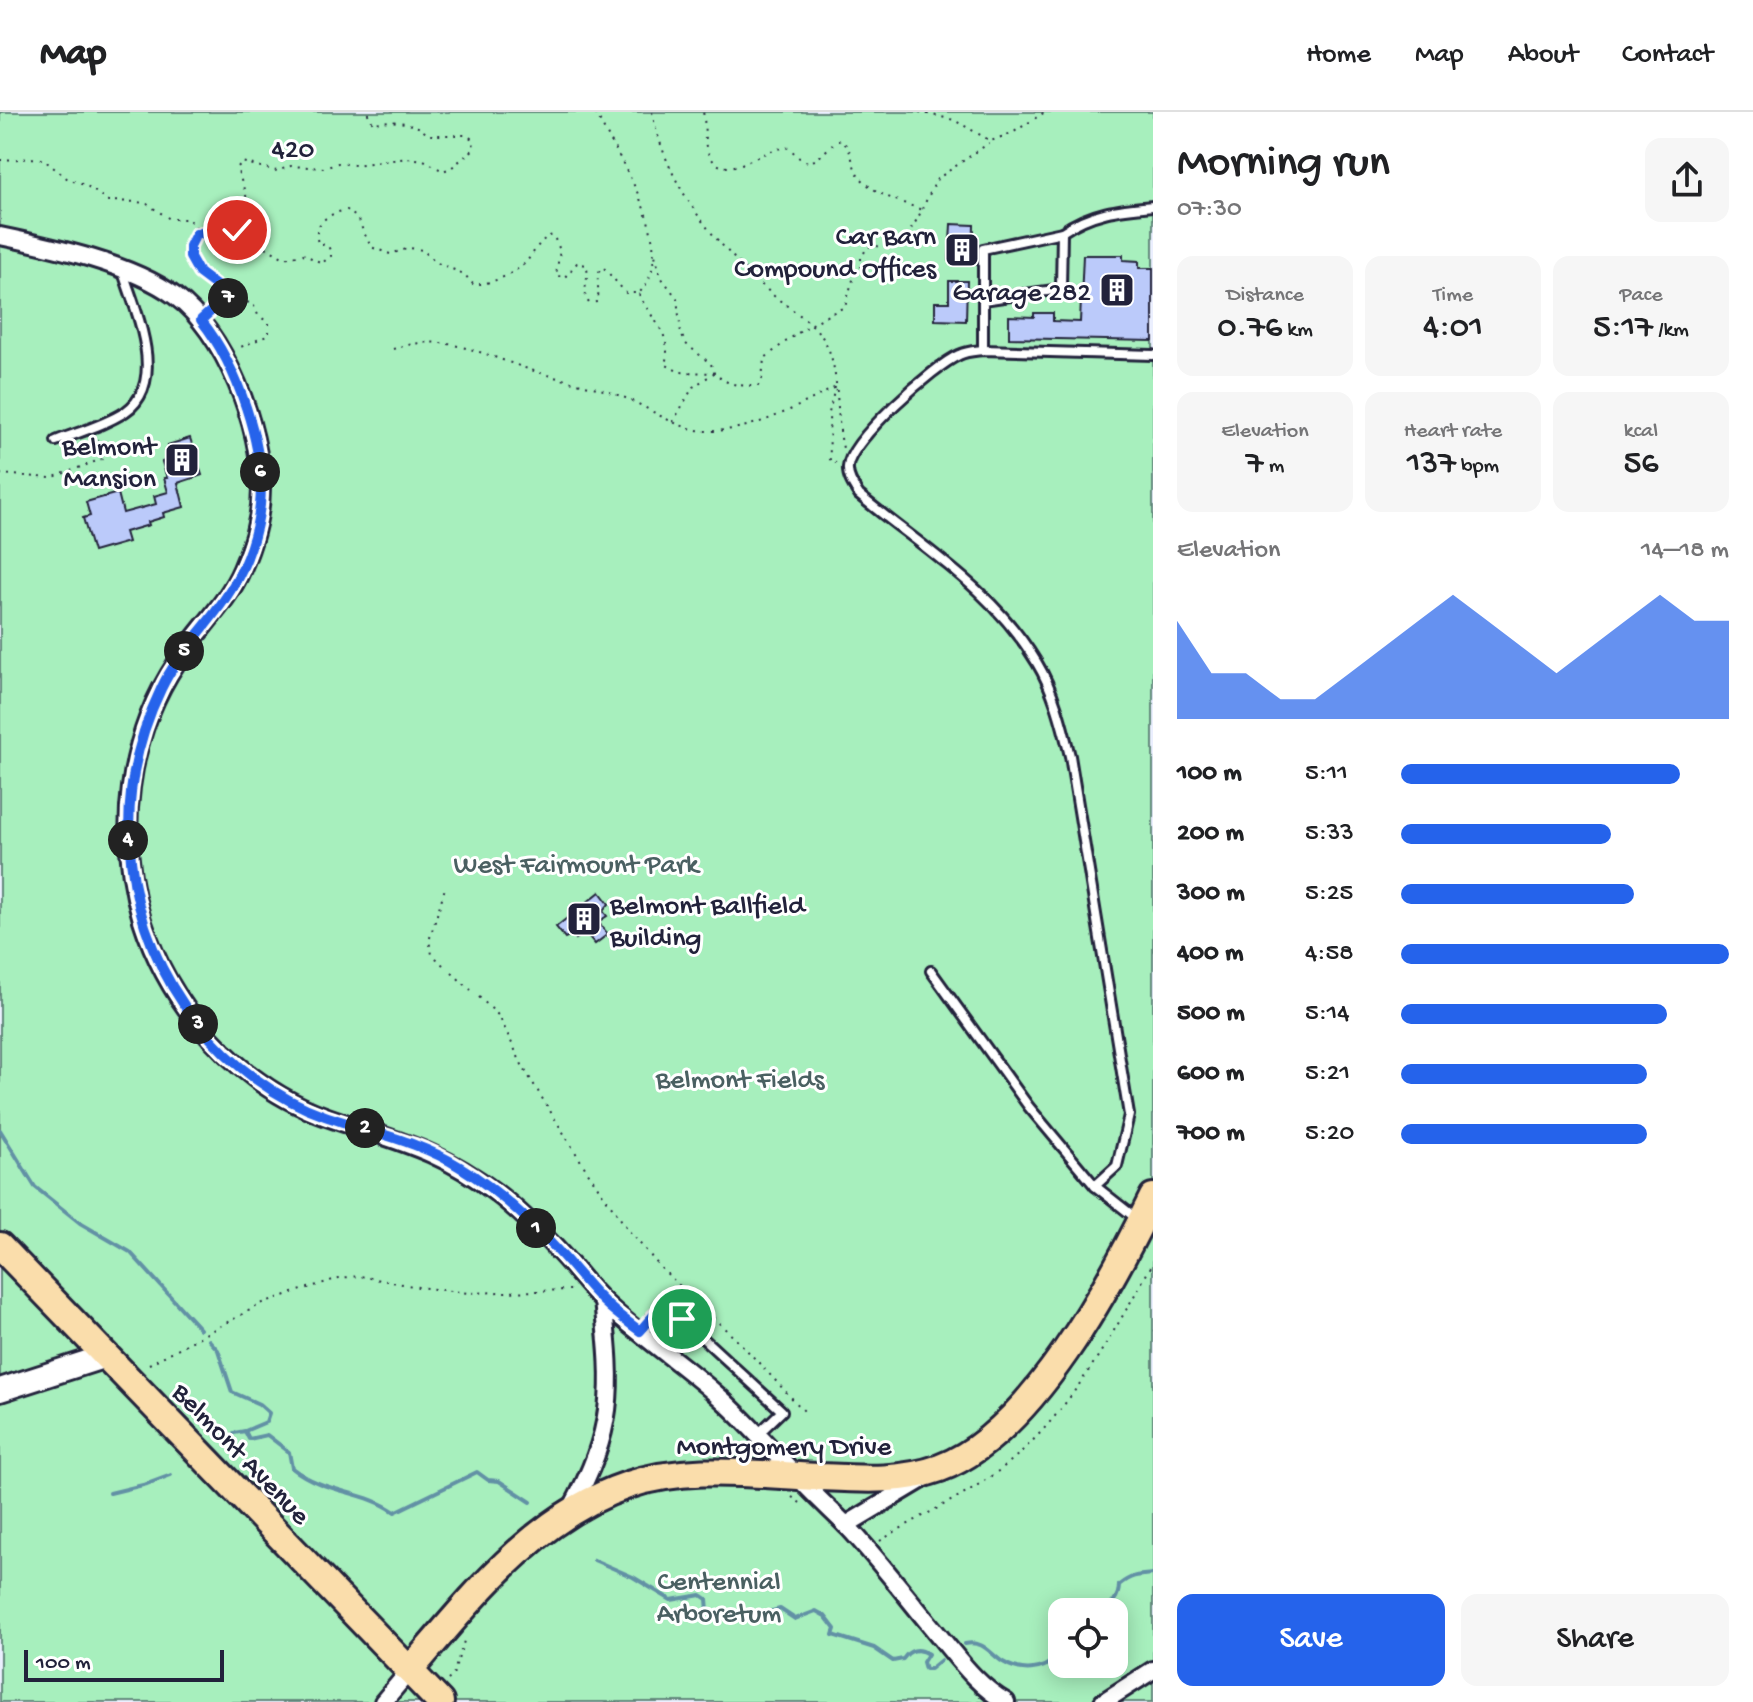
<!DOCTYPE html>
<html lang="en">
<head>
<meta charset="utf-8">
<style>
	:root { --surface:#fff; --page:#f6f6f6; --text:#202124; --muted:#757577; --line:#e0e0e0; --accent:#2563eb }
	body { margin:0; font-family:"Gochi Hand",sans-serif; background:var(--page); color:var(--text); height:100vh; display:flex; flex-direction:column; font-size:30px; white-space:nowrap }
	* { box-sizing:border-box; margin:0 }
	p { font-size:26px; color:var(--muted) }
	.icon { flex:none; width:44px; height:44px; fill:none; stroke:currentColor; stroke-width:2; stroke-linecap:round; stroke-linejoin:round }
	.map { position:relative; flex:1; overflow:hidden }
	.details { display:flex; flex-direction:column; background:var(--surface); width:600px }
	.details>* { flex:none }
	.controls { position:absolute; left:1048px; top:1486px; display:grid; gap:16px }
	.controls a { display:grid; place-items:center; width:80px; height:80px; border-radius:16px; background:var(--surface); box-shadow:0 4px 20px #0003; font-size:40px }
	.scale { position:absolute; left:24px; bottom:20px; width:200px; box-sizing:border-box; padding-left:8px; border:4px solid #22223b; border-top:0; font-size:22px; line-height:28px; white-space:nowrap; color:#22223b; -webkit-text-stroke:6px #fff; paint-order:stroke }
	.pin { position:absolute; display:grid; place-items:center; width:68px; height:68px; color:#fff; margin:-34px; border:4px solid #fff; border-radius:50%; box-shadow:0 2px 8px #0007 }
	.km { position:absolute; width:40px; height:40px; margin:-20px; border-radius:50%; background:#222; color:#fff; font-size:22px; line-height:40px; text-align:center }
	.round { display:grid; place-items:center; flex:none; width:84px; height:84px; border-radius:16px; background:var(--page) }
	.headline { display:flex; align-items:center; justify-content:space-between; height:136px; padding:0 24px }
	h1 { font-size:44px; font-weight:600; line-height:60px }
	.figures { display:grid; grid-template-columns:repeat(3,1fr); gap:12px; height:136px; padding:8px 24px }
	.figures div { display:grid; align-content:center; border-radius:16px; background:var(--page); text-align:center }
	.figures b { font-size:34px; font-weight:600 }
	.figures small { font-size:22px; font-weight:400 }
	.figures p { font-size:22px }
	.chart { height:224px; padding:16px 24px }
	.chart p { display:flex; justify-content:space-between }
	.chart svg { width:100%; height:144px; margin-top:8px; fill:var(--accent); opacity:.7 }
	.action { display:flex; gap:16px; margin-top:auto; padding:16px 24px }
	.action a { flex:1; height:92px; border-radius:16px; background:var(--accent); color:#fff; font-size:32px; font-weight:600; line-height:92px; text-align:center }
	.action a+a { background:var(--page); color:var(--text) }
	ul { padding:0 24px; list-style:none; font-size:26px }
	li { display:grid; grid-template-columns:128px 96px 1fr; align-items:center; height:60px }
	li i { height:20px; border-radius:10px; background:var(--accent) }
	header { display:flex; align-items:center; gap:48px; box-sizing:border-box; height:112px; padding:0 40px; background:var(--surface); border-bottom:2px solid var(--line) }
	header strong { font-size:38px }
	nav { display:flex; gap:44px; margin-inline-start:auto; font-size:28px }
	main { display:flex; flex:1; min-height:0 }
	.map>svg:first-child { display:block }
	.green { fill:#a7efbd; stroke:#64887c; stroke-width:2; fill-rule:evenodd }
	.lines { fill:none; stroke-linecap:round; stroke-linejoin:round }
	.stream { stroke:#6291a5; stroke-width:4 }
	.building { fill:#bbcafa; stroke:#22223b; stroke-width:2 }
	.lane-casing { stroke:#22223b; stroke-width:14 }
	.street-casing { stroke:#22223b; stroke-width:22 }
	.secondary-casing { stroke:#22223b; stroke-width:28 }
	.primary-casing { stroke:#22223b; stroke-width:32 }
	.path { stroke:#22223b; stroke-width:2; stroke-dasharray:2 6; stroke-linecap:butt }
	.lane { stroke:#fff; stroke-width:8 }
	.street { stroke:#fff; stroke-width:16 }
	.secondary { stroke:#fff; stroke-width:22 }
	.primary { stroke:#faddab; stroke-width:26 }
	.route-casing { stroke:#fff; stroke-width:16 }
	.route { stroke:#2563eb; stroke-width:10 }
	.labels { text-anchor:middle; stroke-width:6; stroke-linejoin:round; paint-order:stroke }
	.street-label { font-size:28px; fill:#22223b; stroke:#fff }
	.poi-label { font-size:28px; fill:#22223b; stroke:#fff; text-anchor:end }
	.park-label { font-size:28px; fill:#4a6062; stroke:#fff }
</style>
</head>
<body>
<header>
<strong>Map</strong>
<nav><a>Home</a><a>Map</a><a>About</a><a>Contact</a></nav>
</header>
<main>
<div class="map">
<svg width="1153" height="1590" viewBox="0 0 1153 1590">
	<rect width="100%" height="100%" fill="#ebeffe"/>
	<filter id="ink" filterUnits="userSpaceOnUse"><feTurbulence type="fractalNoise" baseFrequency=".0125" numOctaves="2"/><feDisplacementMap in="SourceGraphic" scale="16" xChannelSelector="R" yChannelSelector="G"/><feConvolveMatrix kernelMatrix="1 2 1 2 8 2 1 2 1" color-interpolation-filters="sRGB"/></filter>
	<g filter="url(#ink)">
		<path class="green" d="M 0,0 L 1153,0 L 1153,1590 L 0,1590 ZM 1062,1500 L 1114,1500 L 1114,1552 L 1062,1552 Z"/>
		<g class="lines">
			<g class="stream">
				<path d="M 0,1018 L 35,1075 L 80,1111 L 130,1140 L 200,1217"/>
				<path d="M 209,1228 L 218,1238 L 232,1280 L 259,1292 L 269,1301 L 266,1310 L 245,1319"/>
				<path d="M 234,1321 L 245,1319 L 249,1327 L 267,1323 L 289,1340 L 292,1356 C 325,1382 364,1378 395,1400 L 477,1360 L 488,1368 L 499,1369 L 531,1390"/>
				<path d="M 110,1381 L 147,1372 L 171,1363"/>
				<path d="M 594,1448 L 633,1465 L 671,1488 L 701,1483 L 707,1487 L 708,1499 L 713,1503 L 736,1502 L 753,1504 L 780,1497 L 795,1507 L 816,1499 L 825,1504 L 835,1517 L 833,1523 L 874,1536 L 893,1549 L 903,1547 C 909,1538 918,1535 928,1542 L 923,1550 L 925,1557 L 930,1557 L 941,1548"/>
				<path d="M 1102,1500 C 1112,1492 1119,1486 1119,1473 C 1131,1463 1138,1463 1153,1462"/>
				<path d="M 965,1532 C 984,1528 989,1541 1003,1550 C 1021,1561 1042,1560 1057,1545 L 1057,1536 L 1062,1530"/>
			</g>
		</g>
		<g class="building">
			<path d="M 951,112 L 974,113 L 973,149 L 949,149 Z"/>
			<path d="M 1083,143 L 1123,143 L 1123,148 L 1139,149 L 1139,156 L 1153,156 L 1153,229 L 1009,226 L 1009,204 L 1034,205 L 1034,201 L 1053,201 L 1053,209 L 1080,210 Z"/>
			<path d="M 949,169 L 967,169 L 966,209 L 935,208 L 935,190 L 949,190 Z"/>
			<path d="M 190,326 L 202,363 L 178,371 L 184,395 L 163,401 L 164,405 L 148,410 L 149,413 L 125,420 L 128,430 L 93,440 L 83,406 L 90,404 L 86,390 L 118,381 L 123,401 L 156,392 L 154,384 L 168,380 L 164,366 L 167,366 L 162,350 L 171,347 L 168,333 Z"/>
			<path d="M 600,780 L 609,792 L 603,799 L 607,804 L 598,810 L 608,822 L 595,832 L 585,820 L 576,827 L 573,822 L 565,826 L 556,815 Z"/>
		</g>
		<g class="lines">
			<defs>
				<g id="lane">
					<path d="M 1062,120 C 1091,100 1119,97 1153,94"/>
					<path d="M 983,238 L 983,137 L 1062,120 L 1061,177 L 983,188"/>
					<path d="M 56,329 C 79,320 105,313 125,300 C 169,270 135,198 123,160"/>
					<path d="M 931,859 L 1029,995 L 1095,1074 L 1137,1107"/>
					<path d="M 1095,1074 L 1117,1054 L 1129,1003 L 1070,644 C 1062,612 1054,579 1037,551 C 994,478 923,436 859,383 C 854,375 847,365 848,355 C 849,329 935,253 959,243 C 967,239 975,239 983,238 L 1153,243"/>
					<path d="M 640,1219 L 654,1203 L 667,1198 L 682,1207 L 782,1299 L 758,1322"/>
				</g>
				<g id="street">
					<path d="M 0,124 C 53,135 132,152 175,184 C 226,222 261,315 261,377 C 261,404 253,432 242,457 C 227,492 197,518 177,550 C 127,625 116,723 142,808 C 170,896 239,974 327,1005 C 392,1028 438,1036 495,1080 C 520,1099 542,1121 563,1144 C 577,1159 589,1176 604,1190 C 639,1223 680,1250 716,1282 C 745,1307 769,1336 796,1363 C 812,1381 830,1397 847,1414 C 880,1449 909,1488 940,1525 C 960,1549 978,1574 1006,1590"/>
					<path d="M 570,1399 C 615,1316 613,1280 603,1189"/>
					<path d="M 846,1413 L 923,1367"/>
					<path d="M 383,1590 L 410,1558"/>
					<path d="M 1103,1590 L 1153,1558"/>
				</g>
				<path id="secondary" d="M 0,1278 L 106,1244"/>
				<g id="primary">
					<path d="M 0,1134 L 440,1590"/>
					<path d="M 410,1558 C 472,1486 535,1404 628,1373 C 692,1352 755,1363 821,1365 C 860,1367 902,1370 940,1356 C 1032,1322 1112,1169 1153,1085"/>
				</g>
			</defs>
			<use href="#lane" class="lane-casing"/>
			<use href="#street" class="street-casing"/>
			<use href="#secondary" class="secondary-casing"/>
			<use href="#primary" class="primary-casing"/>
			<g class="path">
				<path d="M 652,0 C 668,78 716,133 774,184 C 791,198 813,209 824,228 C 841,256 835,304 843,336"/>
				<path d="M 919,0 L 954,8 L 991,29 L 1014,20 L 1045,0"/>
				<path d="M 0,48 L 37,46 L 44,48 L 68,67 L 87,74 L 108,89 L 138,90 L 147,92 L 170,107 L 188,107 L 202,121 L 210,125 L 237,118 L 284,146 L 303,142 L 322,151 L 331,144 L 331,140 L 328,134 L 318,131 C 312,111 329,101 347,98 L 357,106 L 371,135 L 390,142 L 410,136 L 423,138 L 435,150 L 464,162 L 473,172 C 488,174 516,161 526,150 C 535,140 540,126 553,123 L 560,138 L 556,163 L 564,166 L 577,151 L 586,153 C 591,165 580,178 589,191 L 597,190 C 601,178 594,167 601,156 L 604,156 L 626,181 L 639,181 C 683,137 616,43 595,0"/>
				<path d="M 922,97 L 937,67 L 989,31"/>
				<path d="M 200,121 L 193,124 L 190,145 L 199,161 L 231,185 L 253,192 L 258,203 L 269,211 L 269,223 L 236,237"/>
				<path d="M 253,124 L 252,102 L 237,56 L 242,50 L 277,59 L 291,54 L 325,56 L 338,51 L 355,53 L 407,46 L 424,48 L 443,59 L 451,56 L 474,37 L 473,27 L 465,23 L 429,23 L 418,15 L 406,11 L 390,9 L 373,11 L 367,0"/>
				<path d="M 639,182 C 650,207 674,222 665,252 L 679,260 L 714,261 L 711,252 L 686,232 L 681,222 L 677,186 L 661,165 L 655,143"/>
				<path d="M 213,199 L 222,189 L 230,186"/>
				<path d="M 393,237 C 409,232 425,229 441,231 C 475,235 509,252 541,261 C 568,270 597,274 623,285 C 653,297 680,321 714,319 C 758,317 796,295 834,276"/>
				<path d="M 835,275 L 829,301 L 830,349 L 836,351"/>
				<path d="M 673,310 L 693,275 L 714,261 C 730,275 739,273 758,274 L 762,267 L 764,247 C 789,226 815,208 845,195 L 852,170 L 861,155 L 861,145 L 868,135 C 902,133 906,128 922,98 C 900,89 876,84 860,65 C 850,53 854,36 840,28 C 820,38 813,66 790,36 C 762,32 723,79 707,38 C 703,27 706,12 703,0"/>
				<path d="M 0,362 L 51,366 L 105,346 L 98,327"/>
				<path d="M 443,853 L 432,842 L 429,829 L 445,776"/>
				<path d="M 452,861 L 471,878"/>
				<path d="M 479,885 L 499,904 L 523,955 L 587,1059 L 629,1119 L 661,1156 L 742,1233 L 804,1299"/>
				<path d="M 149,1252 L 265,1190 L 339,1166 L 360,1164 L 418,1175 L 468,1181 L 571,1178"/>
				<path d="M 792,1385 L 803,1393"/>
				<path d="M 880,1429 C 919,1404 964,1385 1001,1357 C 1069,1304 1111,1224 1153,1151"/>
				<path d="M 448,1568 L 453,1563 L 465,1526"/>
			</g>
			<use href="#lane" class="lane"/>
			<use href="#street" class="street"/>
			<use href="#secondary" class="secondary"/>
			<use href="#primary" class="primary"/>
		</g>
	</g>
	<g class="lines" filter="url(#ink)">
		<defs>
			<path id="route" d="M 237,118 L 216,124 L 202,121 L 196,122 L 190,134 L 190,145 L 199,161 L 231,185 L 222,189 L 201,208 C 237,253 266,336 260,393 C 257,421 247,451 233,474 C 212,511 179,538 161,577 C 108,687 122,816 198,912 C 230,952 276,987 325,1004 C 370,1020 419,1029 460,1055 C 498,1078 531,1109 560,1141 C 575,1157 588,1175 604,1190 C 615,1201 628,1210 640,1219 L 654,1203 L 667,1198 L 682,1207"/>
		</defs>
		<use href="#route" class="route-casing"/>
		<use href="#route" class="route"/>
	</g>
	<defs>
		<symbol id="building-square" viewBox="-11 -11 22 22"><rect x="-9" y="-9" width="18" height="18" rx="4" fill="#22223b" stroke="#fff"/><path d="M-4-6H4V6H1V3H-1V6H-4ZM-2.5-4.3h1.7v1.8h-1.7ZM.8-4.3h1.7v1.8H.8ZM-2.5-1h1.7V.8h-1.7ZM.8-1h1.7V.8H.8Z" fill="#fff"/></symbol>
	</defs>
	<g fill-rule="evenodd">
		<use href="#building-square" x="942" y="118" width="40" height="40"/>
		<use href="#building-square" x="1097" y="158" width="40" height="40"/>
		<use href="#building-square" x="162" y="328" width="40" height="40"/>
		<use href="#building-square" x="564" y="787" width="40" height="40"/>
	</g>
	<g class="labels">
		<g class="street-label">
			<text x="293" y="45">420</text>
			<text x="784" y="1342">Montgomery Drive</text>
			<text transform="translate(243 1340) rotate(46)" y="10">Belmont Avenue</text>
		</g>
		<g class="poi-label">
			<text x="936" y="132">Car Barn<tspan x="936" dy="32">Compound Offices</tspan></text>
			<text x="1091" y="188">Garage 282</text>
			<text x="156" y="342">Belmont<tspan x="156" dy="32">Mansion</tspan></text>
			<text x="610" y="801" text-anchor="start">Belmont Ballfield<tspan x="610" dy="32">Building</tspan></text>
		</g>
		<g class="park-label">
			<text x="576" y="760">West Fairmount Park</text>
			<text x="740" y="975">Belmont Fields</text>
			<text x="719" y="1477">Centennial<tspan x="719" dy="32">Arboretum</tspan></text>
		</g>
	</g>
</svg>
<div class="controls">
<a><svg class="icon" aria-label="locate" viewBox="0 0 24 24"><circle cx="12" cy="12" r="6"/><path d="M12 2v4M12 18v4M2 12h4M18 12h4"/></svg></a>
</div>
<div class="scale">100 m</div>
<div class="pin" style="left:682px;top:1207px;background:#1e9e55"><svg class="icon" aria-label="arrive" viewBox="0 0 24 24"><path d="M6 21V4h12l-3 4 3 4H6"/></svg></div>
<div class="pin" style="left:237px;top:118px;background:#d93025"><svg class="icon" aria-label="check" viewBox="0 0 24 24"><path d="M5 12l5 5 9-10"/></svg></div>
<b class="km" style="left:536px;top:1116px">1</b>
<b class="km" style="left:365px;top:1016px">2</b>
<b class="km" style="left:198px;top:912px">3</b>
<b class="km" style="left:128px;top:728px">4</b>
<b class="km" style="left:184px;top:539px">5</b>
<b class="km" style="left:260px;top:360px">6</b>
<b class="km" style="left:228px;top:186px">7</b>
</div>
<section class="details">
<div class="headline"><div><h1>Morning run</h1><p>07:30</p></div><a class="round"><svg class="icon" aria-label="share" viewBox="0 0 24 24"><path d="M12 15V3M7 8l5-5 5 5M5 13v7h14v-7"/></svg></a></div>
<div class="figures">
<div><p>Distance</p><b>0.76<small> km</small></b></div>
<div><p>Time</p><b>4:01</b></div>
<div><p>Pace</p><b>5:17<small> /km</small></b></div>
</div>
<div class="figures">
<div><p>Elevation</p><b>7<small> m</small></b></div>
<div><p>Heart rate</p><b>137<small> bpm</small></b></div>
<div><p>kcal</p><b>56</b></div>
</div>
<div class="chart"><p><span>Elevation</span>14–18 m</p>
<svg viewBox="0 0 160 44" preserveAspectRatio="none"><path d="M0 44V14L10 30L20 30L30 38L40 38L50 30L60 22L70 14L80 6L90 14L100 22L110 30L120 22L130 14L140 6L150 14L160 14V44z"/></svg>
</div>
<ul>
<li><b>100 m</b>5:11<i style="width:85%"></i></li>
<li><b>200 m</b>5:33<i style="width:64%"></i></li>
<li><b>300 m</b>5:25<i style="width:71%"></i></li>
<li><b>400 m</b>4:58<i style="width:100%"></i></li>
<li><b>500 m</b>5:14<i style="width:81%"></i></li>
<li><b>600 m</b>5:21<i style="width:75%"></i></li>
<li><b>700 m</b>5:20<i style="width:75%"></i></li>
</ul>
<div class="action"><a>Save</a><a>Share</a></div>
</section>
</main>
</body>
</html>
